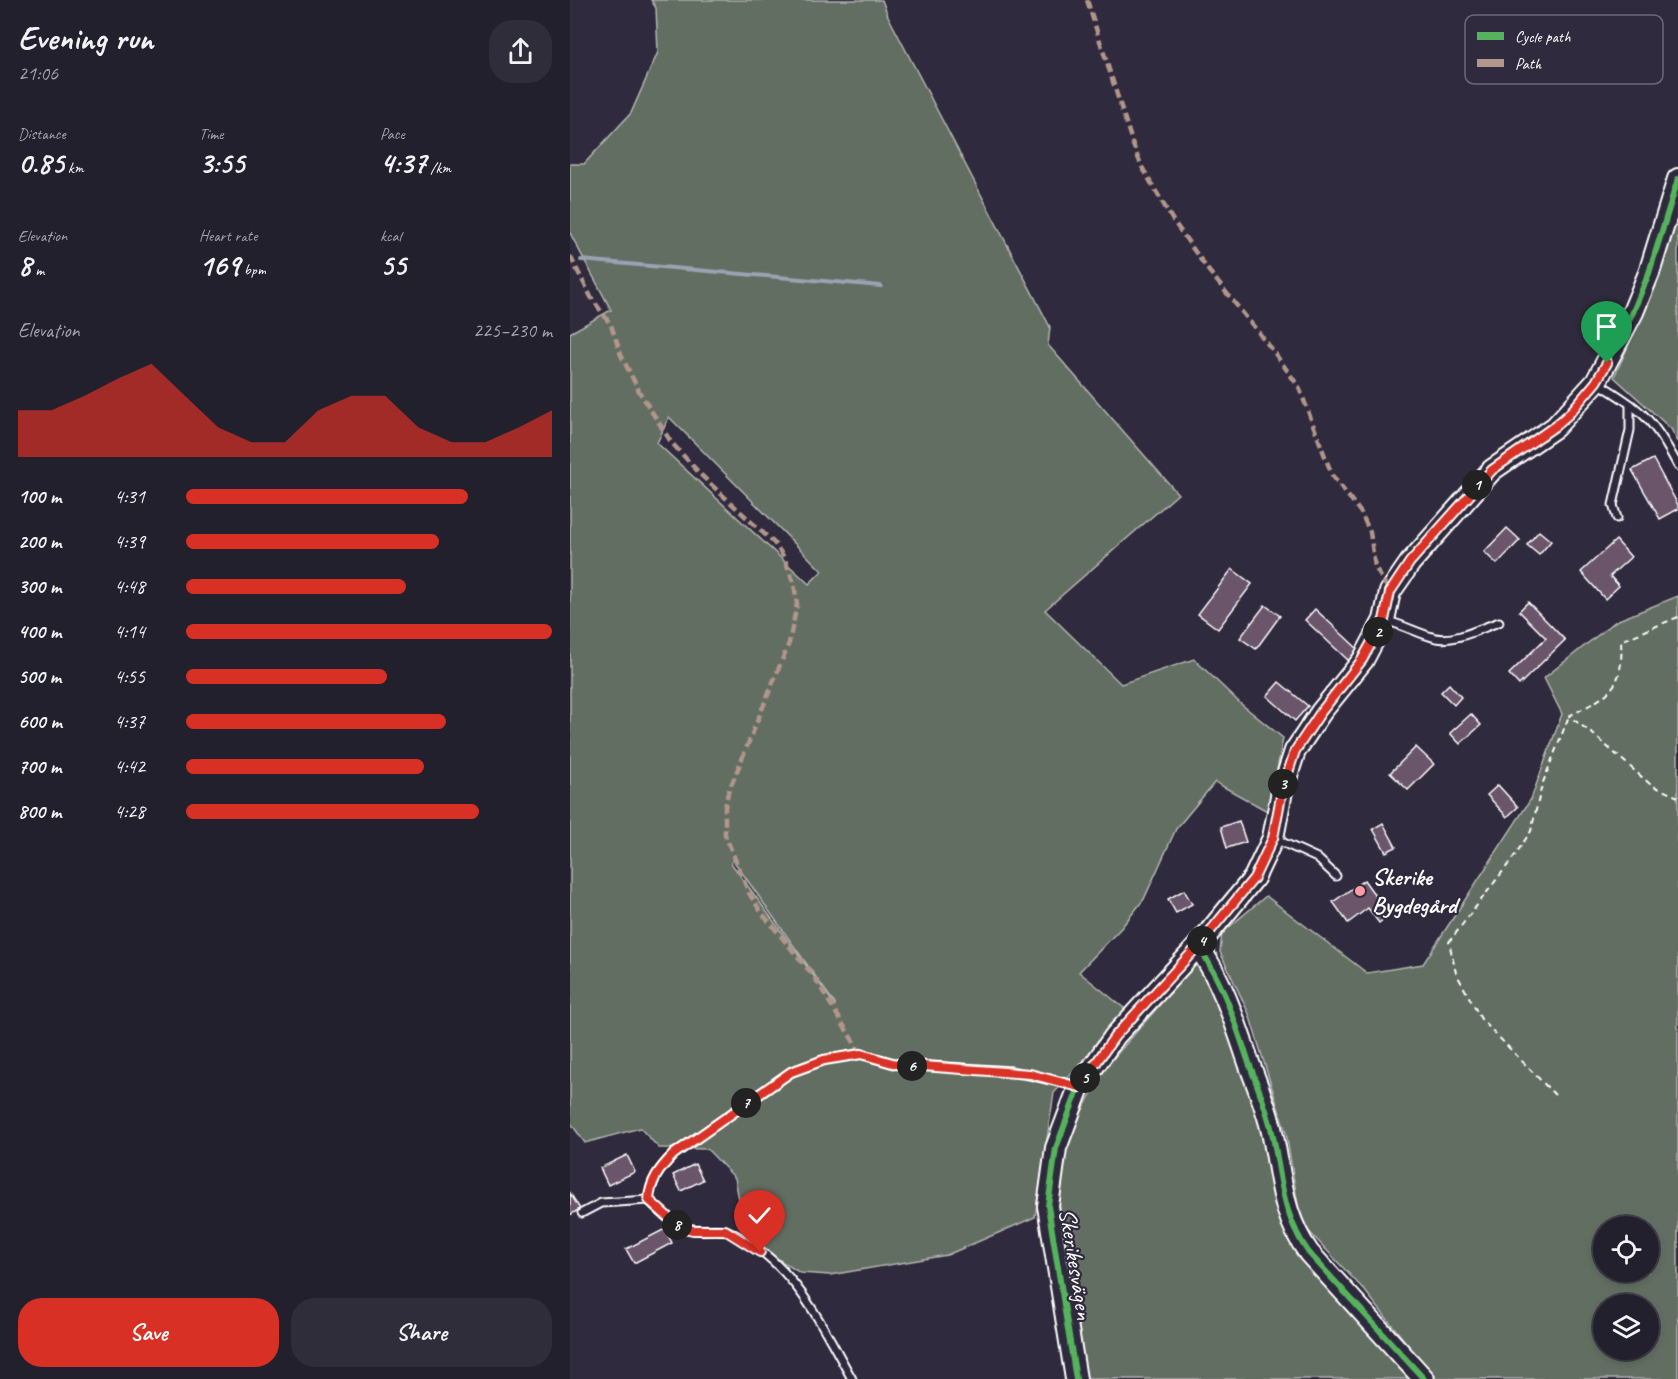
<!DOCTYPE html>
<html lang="en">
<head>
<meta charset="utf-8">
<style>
	:root { --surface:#23202e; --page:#2f2d3a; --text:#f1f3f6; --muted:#a3a3aa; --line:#403e4a; --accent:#d93025 }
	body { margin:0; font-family:Caveat,sans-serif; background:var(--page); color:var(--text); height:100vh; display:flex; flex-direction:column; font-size:22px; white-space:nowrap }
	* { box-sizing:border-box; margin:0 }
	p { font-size:20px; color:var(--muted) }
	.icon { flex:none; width:33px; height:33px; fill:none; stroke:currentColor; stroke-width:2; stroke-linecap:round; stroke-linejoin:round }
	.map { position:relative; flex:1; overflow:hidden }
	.side { display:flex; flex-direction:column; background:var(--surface); width:570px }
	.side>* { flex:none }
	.fabs { position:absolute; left:1023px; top:1216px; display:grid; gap:12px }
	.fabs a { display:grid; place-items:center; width:66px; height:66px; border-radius:50%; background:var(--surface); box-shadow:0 3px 9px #0003,0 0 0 2px var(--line); font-size:30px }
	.pin { position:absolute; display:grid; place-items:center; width:51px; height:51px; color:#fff; margin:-62px -26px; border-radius:50% 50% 50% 0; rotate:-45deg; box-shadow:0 0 6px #0007 }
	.pin .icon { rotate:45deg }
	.km { position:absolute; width:30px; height:30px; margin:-15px; border-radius:50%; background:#222; color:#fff; font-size:16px; line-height:30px; text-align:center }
	.round { display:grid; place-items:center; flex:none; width:63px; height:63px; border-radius:24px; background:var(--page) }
	.headline { display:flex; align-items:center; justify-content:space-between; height:102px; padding:0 18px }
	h1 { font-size:33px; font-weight:600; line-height:45px }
	.metrics { display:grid; grid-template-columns:repeat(3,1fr); gap:9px; height:102px; padding:6px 18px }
	.metrics div { display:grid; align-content:center }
	.metrics b { font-size:30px; font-weight:600 }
	.metrics small { font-size:16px; font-weight:400 }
	.metrics p { font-size:16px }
	.chart { height:168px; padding:12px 18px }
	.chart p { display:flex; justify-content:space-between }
	.chart svg { width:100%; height:108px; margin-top:6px; fill:var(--accent); opacity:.7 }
	.action { display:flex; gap:12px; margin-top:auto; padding:12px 18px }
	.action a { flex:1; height:69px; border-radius:24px; background:var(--accent); color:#fff; font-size:24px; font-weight:600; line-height:69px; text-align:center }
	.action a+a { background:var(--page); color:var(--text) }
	ul { padding:0 18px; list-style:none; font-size:20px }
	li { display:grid; grid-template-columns:96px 72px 1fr; align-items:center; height:45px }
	li i { height:15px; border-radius:8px; background:var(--accent) }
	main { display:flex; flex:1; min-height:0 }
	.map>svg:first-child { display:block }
	.green { fill:#646e62; stroke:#b2b6b0; stroke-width:1.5; fill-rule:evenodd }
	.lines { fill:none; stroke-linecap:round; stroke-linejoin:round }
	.stream { stroke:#9aa2b3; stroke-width:4 }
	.building { fill:#6a556b; stroke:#fff; stroke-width:1.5 }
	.lane-casing { stroke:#fff; stroke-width:11 }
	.secondary-casing { stroke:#fff; stroke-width:24 }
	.path { stroke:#fff; stroke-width:2; stroke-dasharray:6 4.5; stroke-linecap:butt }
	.lane { stroke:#2f2a3d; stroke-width:7 }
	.secondary { stroke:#2f2a3d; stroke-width:20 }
	.quiet { stroke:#b2968c; stroke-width:4.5; stroke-dasharray:9 4.5; stroke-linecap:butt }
	.cycleway-casing { stroke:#2f2a3d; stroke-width:10 }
	.cycleway { stroke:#56b35d; stroke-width:6 }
	.route-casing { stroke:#fff; stroke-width:12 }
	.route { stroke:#d93025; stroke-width:8 }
	.poi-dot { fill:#ff9aa2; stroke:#2f2a3d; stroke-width:2 }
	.labels { text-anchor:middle; stroke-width:4.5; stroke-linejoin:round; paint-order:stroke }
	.poi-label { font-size:24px; font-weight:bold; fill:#fff; stroke:#2f2a3d; text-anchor:start }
	.street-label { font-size:24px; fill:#fff; stroke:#2f2a3d }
	.key { fill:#2f2a3d; stroke:#6d6a77; stroke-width:1.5 }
	.key-label { font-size:16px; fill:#fff }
</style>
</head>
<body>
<main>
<section class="side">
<div class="headline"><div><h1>Evening run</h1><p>21:06</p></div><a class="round"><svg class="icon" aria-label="share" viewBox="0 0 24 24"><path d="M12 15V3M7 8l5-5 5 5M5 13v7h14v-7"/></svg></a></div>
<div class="metrics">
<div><p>Distance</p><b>0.85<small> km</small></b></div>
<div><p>Time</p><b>3:55</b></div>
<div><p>Pace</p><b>4:37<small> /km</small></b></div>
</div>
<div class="metrics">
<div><p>Elevation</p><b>8<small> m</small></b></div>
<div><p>Heart rate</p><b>169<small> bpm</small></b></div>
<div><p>kcal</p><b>55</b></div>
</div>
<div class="chart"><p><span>Elevation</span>225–230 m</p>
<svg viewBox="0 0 160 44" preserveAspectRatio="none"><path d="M0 44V25L10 25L20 19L30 12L40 6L50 19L60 32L70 38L80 38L90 25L100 19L110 19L120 32L130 38L140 38L150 32L160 25V44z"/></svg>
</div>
<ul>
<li><b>100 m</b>4:31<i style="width:77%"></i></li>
<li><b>200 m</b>4:39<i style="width:69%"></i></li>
<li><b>300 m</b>4:48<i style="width:60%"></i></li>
<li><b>400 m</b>4:14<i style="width:100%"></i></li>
<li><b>500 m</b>4:55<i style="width:55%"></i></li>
<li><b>600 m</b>4:37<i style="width:71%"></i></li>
<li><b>700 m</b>4:42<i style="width:65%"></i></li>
<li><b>800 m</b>4:28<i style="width:80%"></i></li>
</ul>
<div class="action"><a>Save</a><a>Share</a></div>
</section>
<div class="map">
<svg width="1108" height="1379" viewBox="0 0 1108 1379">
	<rect width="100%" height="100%" fill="#2f2a3d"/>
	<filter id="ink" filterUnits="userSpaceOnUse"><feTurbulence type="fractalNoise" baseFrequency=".0167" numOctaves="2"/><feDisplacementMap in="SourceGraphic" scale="12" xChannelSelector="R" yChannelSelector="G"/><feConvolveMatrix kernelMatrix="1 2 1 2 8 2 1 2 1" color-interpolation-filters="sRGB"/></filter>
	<g filter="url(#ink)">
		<g class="green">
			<path d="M 81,0 L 312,0 L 318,16 L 480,327 L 478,345 L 608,494 L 475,610 L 551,684 L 624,659 L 671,704 L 713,738 L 699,812 L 645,782 L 606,829 L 574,899 L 551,928 L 509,972 L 559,1012 L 484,1093 L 465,1217 L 377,1255 L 260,1275 L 230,1273 L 176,1238 L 165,1178 L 137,1149 L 89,1148 L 70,1128 L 15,1143 L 0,1122 L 0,333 L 41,310 L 0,233 L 0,164 L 14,164 L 61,113 L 88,52 L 86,8 ZM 99,417 L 252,571 L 239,584 L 87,443 ZM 163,860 L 265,1004 L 265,1005 L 161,863 Z"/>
			<path d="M 1108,212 L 1108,442 L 1101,429 L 1044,377 L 1066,329 Z"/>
			<path d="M 1108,596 L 1108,1379 L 865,1379 L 795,1291 L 731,1223 L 716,1133 L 679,1014 L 650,952 L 652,933 L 696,896 L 797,973 L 853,964 L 961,799 L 992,714 L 974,678 L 1046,621 ZM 1034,1227 L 1078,1227 L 1078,1272 L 1034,1272 ZM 1034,1305 L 1078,1305 L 1078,1350 L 1034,1350 Z"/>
			<path d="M 628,961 L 651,1005 L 692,1120 L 714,1229 L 731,1257 L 839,1379 L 514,1379 L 488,1201 L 498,1138 L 534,1069 Z"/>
		</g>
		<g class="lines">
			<path class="stream" d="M 11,260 L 311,286"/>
		</g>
		<g class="building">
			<path d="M 1083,459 L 1108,505 L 1108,509 L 1090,519 L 1062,470 Z"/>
			<path d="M 937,528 L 950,540 L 927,564 L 914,552 Z"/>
			<path d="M 969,531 L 981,541 L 969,555 L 957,545 Z"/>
			<path d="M 1046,540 L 1061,557 L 1040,576 L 1049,586 L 1035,599 L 1011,572 Z"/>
			<path d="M 662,569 L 682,584 L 648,629 L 628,614 Z"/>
			<path d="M 958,602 L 995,640 L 949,685 L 939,674 L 976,638 L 949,611 Z"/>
			<path d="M 695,605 L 710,616 L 686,649 L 670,638 Z"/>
			<path d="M 745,609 L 789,650 L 779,661 L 735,620 Z"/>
			<path d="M 709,682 L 738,706 L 725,721 L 697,696 Z"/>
			<path d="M 879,684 L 891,697 L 884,705 L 871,692 Z"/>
			<path d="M 901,714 L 911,725 L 890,744 L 880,733 Z"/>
			<path d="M 846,747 L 864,764 L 838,790 L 820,773 Z"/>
			<path d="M 928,785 L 948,807 L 937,817 L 917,795 Z"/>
			<path d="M 669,821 L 676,842 L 657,848 L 651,827 Z"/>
			<path d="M 813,823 L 826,847 L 816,852 L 803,829 Z"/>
			<path d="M 794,880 L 819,915 L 809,923 L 798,908 L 778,923 L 763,902 Z"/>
			<path d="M 614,890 L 622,904 L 606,913 L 598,899 Z"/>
			<path d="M 57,1155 L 65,1172 L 38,1185 L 30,1168 Z"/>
			<path d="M 125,1164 L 133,1180 L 111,1191 L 103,1175 Z"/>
			<path d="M 0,1193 L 10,1209 L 0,1215 Z"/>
			<path d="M 95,1229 L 102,1243 L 64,1263 L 56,1249 Z"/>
		</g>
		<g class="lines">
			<defs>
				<g id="lane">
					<path d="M 1028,383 C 1073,410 1084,420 1108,466"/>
					<path d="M 1047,518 L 1043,505 L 1060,430 L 1060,404"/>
					<path d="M 817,621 C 834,625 849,634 866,638 C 886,642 911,628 929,622"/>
					<path d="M 705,839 L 747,858 L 766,876"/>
					<path d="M 12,1213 L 31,1203 L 79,1200"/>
					<path d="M 282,1379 C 250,1322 223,1261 160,1232 C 152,1228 141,1230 133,1230 C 108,1230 95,1217 79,1200 C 80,1181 90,1168 104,1154 L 221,1072 L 254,1060 L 291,1054 L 326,1064 L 441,1071 L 507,1086"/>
				</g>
				<g id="secondary">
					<path d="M 628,946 C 653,982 665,1022 679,1063 C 687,1085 697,1109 702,1132 C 712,1177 711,1214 739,1253 L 854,1379"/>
					<path d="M 506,1379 L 478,1206 L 486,1148 L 509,1087 L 545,1036 L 628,946 L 684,878 L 703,838 L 712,791 L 725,751 L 751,712 L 793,660 L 814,620 L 820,592 L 840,563 L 922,470 L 985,427 L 1026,382 L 1063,312 L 1079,273 L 1108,179"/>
				</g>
			</defs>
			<use href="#lane" class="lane-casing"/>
			<use href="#secondary" class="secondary-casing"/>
			<g class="path">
				<path d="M 1108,617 L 1051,641 C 1054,690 1039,695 999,716 L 1024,735 L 1081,785 L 1108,797"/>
				<path d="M 985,1095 L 911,1019 L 886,973 L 879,942 L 943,858 L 961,831 L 972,785 L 999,716"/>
			</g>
			<use href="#lane" class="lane"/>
			<use href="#secondary" class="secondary"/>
			<g class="quiet">
				<path d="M 517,0 L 563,145 L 572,167 L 602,219 L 638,270 L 701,348 L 729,387 L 762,475 L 791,513 L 800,532 L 805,567 L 820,592"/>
				<path d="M 0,256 L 21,297 L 41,325 L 51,355 L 70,393 L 101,442 L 132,476 L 204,543 L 214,557 L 224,583 L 227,604 L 219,643 L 158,793 L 155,807 L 155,835 L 179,893 L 191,912 L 243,975 L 291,1054"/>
			</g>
			<defs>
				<g id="cycleway">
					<path d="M 628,946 C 653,982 665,1022 679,1063 C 687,1085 697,1109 702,1132 C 712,1177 711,1214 739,1253 L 854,1379"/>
					<path d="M 506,1379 L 478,1206 L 486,1148 L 509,1087 L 545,1036 L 628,946 L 684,878 L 703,838 L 712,791 L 725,751 L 751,712 L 793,660 L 814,620 L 820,592 L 840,563 L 922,470 L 985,427 L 1026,382 L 1063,312 L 1079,273 L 1108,179"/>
				</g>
			</defs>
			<use href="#cycleway" class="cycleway-casing"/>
			<use href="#cycleway" class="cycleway"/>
		</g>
	</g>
	<g class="lines" filter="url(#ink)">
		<defs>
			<path id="route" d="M 190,1252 L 155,1230 L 123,1230 L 109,1227 L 79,1200 C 80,1181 90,1168 104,1154 L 221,1072 L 254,1060 L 291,1054 L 326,1064 L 460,1074 L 509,1087 L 545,1036 L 628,946 L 684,878 L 703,838 L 712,791 L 725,751 L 751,712 L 792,660 L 814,620 L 820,592 L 840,562 L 922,470 L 985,426 L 999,414 L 1026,382 L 1037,363"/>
		</defs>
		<use href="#route" class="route-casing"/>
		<use href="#route" class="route"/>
	</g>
	<circle class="poi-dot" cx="790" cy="891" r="6"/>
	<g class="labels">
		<g class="poi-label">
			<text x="802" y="885">Skerike<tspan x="802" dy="28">Bygdegård</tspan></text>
		</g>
		<g class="street-label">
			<text transform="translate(506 1264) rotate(81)" y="8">Skerikesvägen</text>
		</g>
	</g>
	<rect x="895" y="15" width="198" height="69" rx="9" class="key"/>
	<rect x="907" y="32" width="27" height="8" fill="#56b35d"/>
	<rect x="907" y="59" width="27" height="8" fill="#b2968c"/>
	<g class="key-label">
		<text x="945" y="42">Cycle path</text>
		<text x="945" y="69">Path</text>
	</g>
</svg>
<div class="fabs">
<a><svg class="icon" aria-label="locate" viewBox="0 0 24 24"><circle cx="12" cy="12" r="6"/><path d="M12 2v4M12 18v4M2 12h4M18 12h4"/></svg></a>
<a><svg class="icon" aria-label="layers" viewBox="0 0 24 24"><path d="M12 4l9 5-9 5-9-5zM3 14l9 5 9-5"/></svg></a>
</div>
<div class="pin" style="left:1037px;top:363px;background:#1e9e55"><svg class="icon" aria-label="arrive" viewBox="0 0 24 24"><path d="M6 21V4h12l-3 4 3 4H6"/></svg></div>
<div class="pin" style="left:190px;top:1252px;background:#d93025"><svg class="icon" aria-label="check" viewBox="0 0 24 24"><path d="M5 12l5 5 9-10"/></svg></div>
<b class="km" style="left:907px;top:485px">1</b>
<b class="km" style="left:808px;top:632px">2</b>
<b class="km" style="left:713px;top:784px">3</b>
<b class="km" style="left:632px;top:941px">4</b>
<b class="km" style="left:515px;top:1078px">5</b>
<b class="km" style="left:342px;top:1066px">6</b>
<b class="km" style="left:176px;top:1103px">7</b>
<b class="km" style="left:107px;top:1225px">8</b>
</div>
</main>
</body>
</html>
